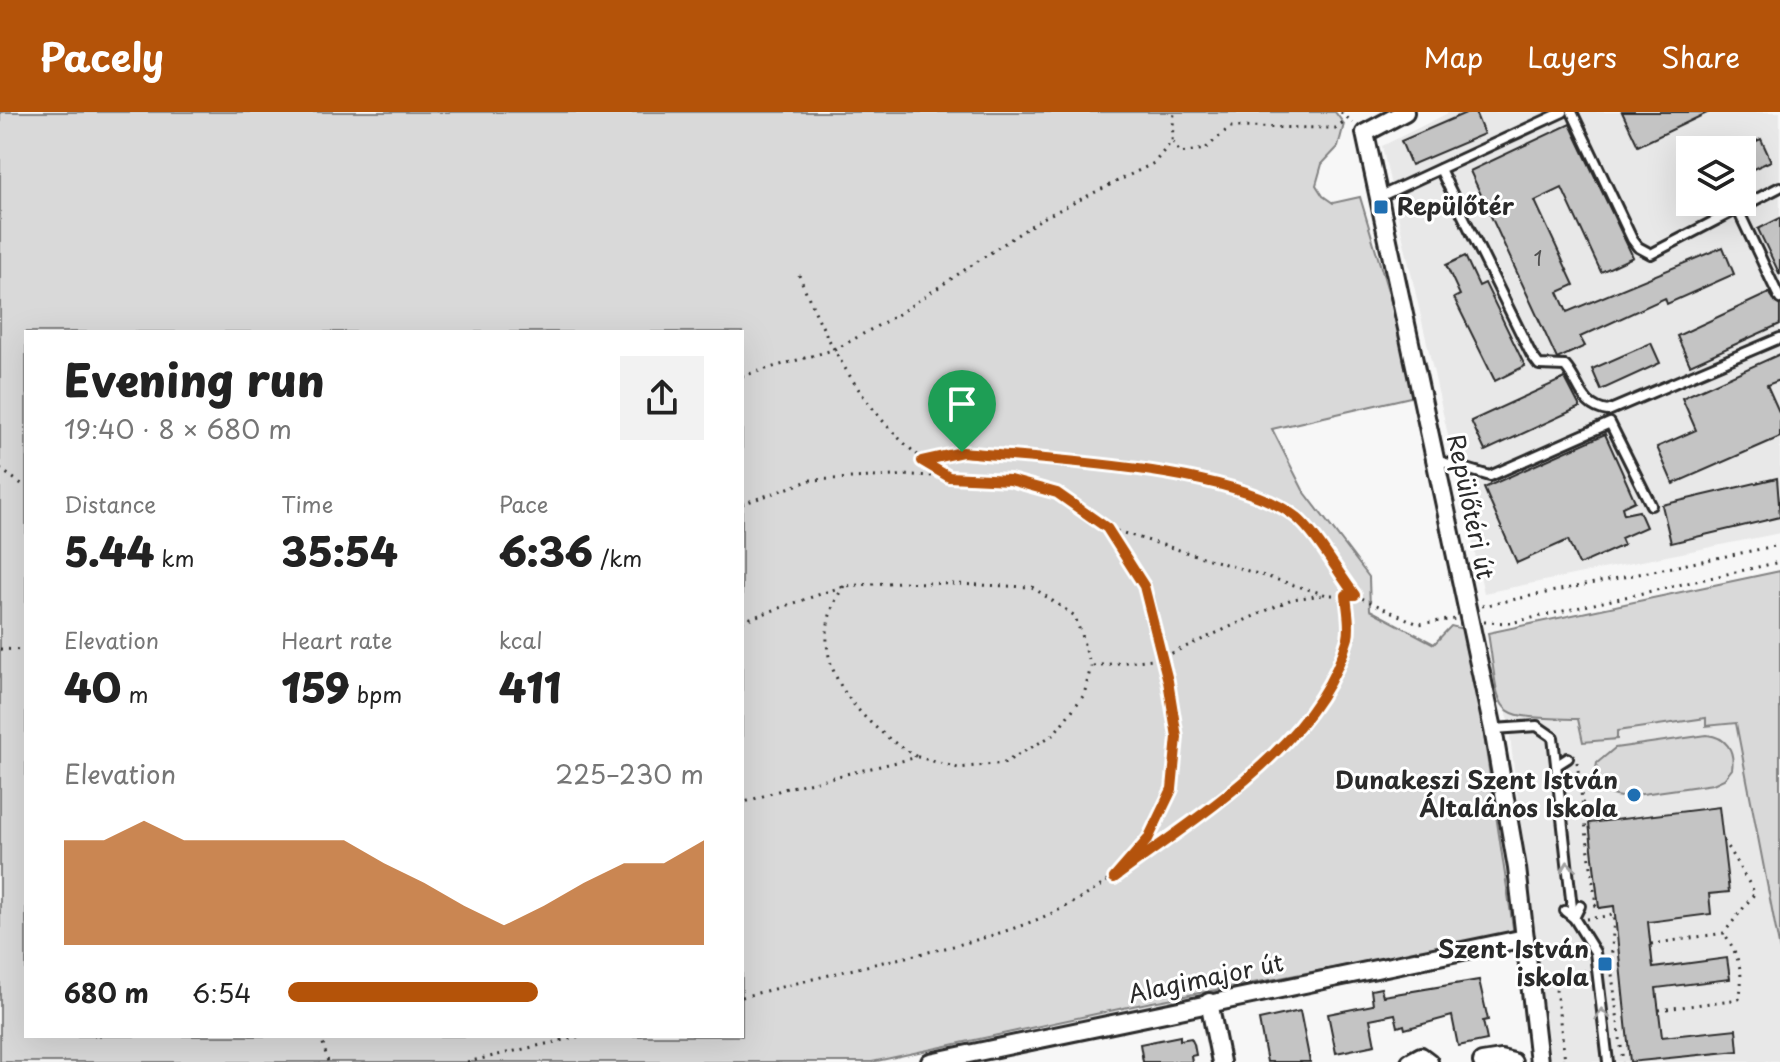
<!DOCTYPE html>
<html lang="en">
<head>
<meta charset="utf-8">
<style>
	:root { --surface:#fff; --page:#f2f2f2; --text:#222; --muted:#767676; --accent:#b45309 }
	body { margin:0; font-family:"Playpen Sans",sans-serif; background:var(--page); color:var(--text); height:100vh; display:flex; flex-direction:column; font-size:30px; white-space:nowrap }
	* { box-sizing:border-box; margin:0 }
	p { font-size:26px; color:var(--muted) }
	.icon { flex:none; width:44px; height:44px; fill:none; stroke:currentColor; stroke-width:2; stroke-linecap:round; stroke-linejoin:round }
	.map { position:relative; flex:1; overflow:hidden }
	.sheet { position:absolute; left:24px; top:218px; width:720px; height:708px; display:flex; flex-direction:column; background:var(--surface); border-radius:0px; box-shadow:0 8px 32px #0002 }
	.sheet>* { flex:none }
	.buttons { position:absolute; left:1676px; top:24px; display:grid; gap:16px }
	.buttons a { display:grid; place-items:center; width:80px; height:80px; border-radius:0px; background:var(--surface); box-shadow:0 8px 32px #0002; font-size:40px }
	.pin { position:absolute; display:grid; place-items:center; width:68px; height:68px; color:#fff; margin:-82px -34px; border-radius:50% 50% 50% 0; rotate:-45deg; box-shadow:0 0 8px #0007 }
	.pin .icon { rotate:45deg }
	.round { display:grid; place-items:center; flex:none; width:84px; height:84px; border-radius:0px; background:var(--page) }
	.head { display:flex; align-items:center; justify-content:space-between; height:136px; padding:0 40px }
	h1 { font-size:44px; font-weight:800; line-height:60px }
	.figures { display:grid; grid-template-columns:repeat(3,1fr); gap:12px; height:136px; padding:8px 40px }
	.figures div { display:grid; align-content:center }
	.figures b { font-size:40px; font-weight:800 }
	.figures small { font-size:22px; font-weight:400 }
	.figures p { font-size:22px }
	.chart { height:224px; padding:16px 40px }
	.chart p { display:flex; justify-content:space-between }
	.chart svg { width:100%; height:144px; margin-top:8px; fill:var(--accent); opacity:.7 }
	ul { padding:0 40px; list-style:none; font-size:26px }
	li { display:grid; grid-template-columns:128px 96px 1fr; align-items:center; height:60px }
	li i { height:20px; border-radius:10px; background:var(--accent) }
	header { display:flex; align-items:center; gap:48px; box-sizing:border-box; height:112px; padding:0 40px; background:var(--accent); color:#fff }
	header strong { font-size:38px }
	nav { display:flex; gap:44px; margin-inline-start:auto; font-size:28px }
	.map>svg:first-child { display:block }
	.built { fill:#e8e8e8; fill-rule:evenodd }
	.green { fill:#d9d9d9; stroke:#828282; stroke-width:2; fill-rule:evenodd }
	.building { fill:#c4c4c4; stroke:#2b2b2b; stroke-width:2 }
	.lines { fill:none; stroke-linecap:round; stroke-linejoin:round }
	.lane-casing { stroke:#2b2b2b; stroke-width:14 }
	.street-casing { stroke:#2b2b2b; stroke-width:22 }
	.path { stroke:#2b2b2b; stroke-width:3; stroke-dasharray:2 6; stroke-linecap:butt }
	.lane { stroke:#fff; stroke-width:8 }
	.street { stroke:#fff; stroke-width:16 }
	.oneway { stroke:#a0a0a0 }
	.route-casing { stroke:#fff; stroke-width:16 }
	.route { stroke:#b45309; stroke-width:10 }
	.poi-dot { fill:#1f6fb2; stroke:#fff; stroke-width:3 }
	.labels { text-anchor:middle; stroke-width:6; stroke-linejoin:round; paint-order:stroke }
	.number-label { font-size:20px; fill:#515151 }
	.poi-label { font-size:24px; font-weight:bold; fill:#2b2b2b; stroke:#fff; text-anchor:end }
	.street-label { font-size:24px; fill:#2b2b2b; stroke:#fff }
</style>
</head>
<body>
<header>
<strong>Pacely</strong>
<nav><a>Map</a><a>Layers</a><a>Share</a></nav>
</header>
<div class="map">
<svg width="1780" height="950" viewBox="0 0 1780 950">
	<rect width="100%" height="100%" fill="#f7f7f7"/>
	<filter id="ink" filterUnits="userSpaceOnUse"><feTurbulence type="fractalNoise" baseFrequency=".0125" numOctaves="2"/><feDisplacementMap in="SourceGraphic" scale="16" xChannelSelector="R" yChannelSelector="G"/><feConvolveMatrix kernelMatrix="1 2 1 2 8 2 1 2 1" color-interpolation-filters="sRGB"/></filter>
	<g filter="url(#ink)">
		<g class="built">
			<path d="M 1450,0 L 1780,0 L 1780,421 L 1484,481 L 1382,34 ZM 1690,38 L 1742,38 L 1742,90 L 1690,90 Z"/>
			<path d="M 1488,521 L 1736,610 L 1780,839 L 1780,950 L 1551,950 L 1507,601 L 1499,591 Z"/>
		</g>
		<g class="green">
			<path d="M 0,0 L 1335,0 L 1344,12 L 1338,35 L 1322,52 L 1316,73 L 1323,84 L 1333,91 L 1360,85 L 1419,283 L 1272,317 L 1303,378 L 1369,465 L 1370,498 L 1434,532 L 1451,514 L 1468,518 L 1514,822 L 1147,891 L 872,950 L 0,950 ZM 26,220 L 742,220 L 742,924 L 26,924 Z"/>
			<path d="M 1780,459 L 1780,839 L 1736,611 L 1706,614 L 1706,606 L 1617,619 L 1617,627 L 1583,630 L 1578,607 C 1488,605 1502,607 1488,521 Z"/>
			<path d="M 1707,623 C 1726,625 1735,638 1732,657 L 1724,667 L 1713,672 L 1621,685 C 1602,683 1593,670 1597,651 L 1615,636 Z"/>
		</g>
		<g class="building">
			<path d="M 1468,0 L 1475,0 L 1484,22 L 1411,53 L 1401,29 Z"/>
			<path d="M 1622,0 L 1709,0 L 1638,34 Z"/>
			<path d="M 1570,12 L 1633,145 L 1601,160 L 1562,76 L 1535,89 L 1574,173 L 1558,180 L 1567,200 L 1723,135 L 1734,162 L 1667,192 L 1665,186 L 1580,225 L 1585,234 L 1557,247 L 1470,59 Z"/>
			<path d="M 1761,27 L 1771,49 L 1742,62 L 1742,35 Z"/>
			<path d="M 1780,106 L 1780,163 L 1758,117 Z"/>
			<path d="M 1465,144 L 1479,174 L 1485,171 L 1525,254 L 1495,269 L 1454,186 L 1460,183 L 1446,153 Z"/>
			<path d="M 1769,181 L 1780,194 L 1780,212 L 1690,253 L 1677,224 Z"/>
			<path d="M 1651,231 L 1660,251 L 1601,278 L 1592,257 Z"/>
			<path d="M 1780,242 L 1780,268 L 1767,273 L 1780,302 L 1780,325 L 1673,372 L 1657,335 L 1696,318 L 1682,286 Z"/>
			<path d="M 1565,266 L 1580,295 L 1485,339 L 1471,309 Z"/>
			<path d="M 1605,322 L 1635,389 L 1622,395 L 1624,402 L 1639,399 L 1646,415 L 1621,426 L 1624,433 L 1579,453 L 1568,428 L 1517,451 L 1484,376 Z"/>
			<path d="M 1777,366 L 1780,405 L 1671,431 L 1662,393 Z"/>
			<path d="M 1719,695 L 1729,780 L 1709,782 L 1711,802 L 1648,810 L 1653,856 L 1727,846 L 1730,867 L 1656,876 L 1662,925 L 1736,917 L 1738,939 L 1630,950 L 1614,794 L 1599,796 L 1589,711 Z"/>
			<path d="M 1479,868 L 1488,908 L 1483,909 L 1487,928 L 1458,934 L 1452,904 L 1405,917 L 1404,913 L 1398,915 L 1395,902 L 1370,907 L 1375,933 L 1336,941 L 1328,902 L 1373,893 L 1371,878 L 1381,876 L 1383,884 Z"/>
			<path d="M 1300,899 L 1310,950 L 1267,950 L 1259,908 Z"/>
			<path d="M 1180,924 L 1180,928 L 1191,926 L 1194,932 L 1196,943 L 1191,944 L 1192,950 L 1143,950 L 1140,932 Z"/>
		</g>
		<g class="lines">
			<defs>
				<g id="lane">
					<path d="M 1572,0 L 1632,127 L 1638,135 L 1651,142 L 1780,75"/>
					<path d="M 1440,57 L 1531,242 L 1539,253 L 1565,254 C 1581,272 1580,295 1608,299 L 1780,226"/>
					<path d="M 1379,85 L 1563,0"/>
					<path d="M 1736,94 L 1780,187"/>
					<path d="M 1436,348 L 1490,364 L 1610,311 L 1651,393"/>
					<path d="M 1494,617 L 1537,614 L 1553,625 L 1572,796 L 1574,806 L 1595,840 L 1608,950"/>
					<path d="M 1557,653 L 1568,646"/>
					<path d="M 1565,799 L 1574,806 L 1580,794"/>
				</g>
				<g id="street">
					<path d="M 1405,0 L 1365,21 L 1493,617 L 1517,756 L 1539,950"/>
					<path d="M 1209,890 L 1221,950"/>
					<path d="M 930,950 L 1525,826"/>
					<path d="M 1410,950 L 1421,944 L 1429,950"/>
					<path d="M 1482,950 L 1501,947 L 1513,950"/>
				</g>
			</defs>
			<use href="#lane" class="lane-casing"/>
			<use href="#street" class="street-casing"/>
			<g class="path">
				<path d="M 1341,0 L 1353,11"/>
				<path d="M 1173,30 L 1180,41 L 1205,37 L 1230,15 L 1336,16 L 1347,7"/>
				<path d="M 799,163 C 830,238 874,320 946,363"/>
				<path d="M 742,264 L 836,237 L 897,203 L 1041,107 L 1154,51 L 1172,29 L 1174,0"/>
				<path d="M 922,349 L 962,340 L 1219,371 L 1261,385 L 1297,406 L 1353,481"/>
				<path d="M 0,357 L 26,375"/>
				<path d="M 742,392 L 811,368 L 913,363 L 1010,368 L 1057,381 L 1107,416 L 1327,483 L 1355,483 L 1418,512 L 1456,507"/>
				<path d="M 844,474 C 796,544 858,611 917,645"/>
				<path d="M 1482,494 L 1780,433"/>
				<path d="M 742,509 L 844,474 L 901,470 L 1032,475 L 1075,504 L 1091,554 L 1084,583 L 1053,623 L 1004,651 L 958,656 L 918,645 L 787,676 L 742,691"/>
				<path d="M 1484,510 L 1510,511 L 1780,450"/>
				<path d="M 0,537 L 26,538"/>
				<path d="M 1093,554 L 1161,546 L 1292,487 L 1324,483"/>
				<path d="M 1577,650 L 1596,793 L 1589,795"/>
				<path d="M 1121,761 C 1206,697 1316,635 1348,526 C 1351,514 1347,496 1346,483"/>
				<path d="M 1586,807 L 1614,803 L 1611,854 L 1623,950"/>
				<path d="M 1651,832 L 1724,821 L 1755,781 L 1723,728"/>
				<path d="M 1611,855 L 1621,853"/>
				<path d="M 742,885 C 789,873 836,861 883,850 C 1028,819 1201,779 1171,590 C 1167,564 1153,494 1143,472 C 1133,453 1119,435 1107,416"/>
				<path d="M 1659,898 L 1739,887 C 1745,862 1738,842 1724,821"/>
				<path d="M 321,924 L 328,950"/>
				<path d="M 1554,949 L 1565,948 L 1555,870 L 1588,858"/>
				<path d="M 467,950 L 581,924"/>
			</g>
			<use href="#lane" class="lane"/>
			<use href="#street" class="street"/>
		</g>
		<defs><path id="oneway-chevron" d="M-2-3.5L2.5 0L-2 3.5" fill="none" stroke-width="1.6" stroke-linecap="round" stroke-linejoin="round" transform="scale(2)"/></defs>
		<g class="oneway">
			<use href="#oneway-chevron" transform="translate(1568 755) rotate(-96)"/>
			<use href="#oneway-chevron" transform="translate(1602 902) rotate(-96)"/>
		</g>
	</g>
	<g class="lines" filter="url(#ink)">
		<defs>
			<path id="route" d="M 962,340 C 1046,348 1233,355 1296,405 C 1316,421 1338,461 1355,483 L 1346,483 C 1347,496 1351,513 1348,526 C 1318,634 1198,703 1114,766 L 1148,727 L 1172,677 L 1177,625 L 1168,569 L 1144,474 L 1107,416 L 1057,381 L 1010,368 L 949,365 L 922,349 Z"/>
		</defs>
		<use href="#route" class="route-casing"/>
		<use href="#route" class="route"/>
	</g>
	<g class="poi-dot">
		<rect x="1373" y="87" width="16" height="16" rx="4"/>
		<circle cx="1634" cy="683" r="8"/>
		<rect x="1597" y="844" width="16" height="16" rx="4"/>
	</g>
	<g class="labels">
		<g class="number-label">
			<text x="1538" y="154">1</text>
		</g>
		<g class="poi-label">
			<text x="1397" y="103" text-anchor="start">Repülőtér</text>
			<text x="1618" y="677">Dunakeszi Szent István<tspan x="1618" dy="28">Általános Iskola</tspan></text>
			<text x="1589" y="846">Szent István<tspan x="1589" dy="28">iskola</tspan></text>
		</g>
		<g class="street-label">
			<text transform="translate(1470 395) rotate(78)" y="8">Repülőtéri út</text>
			<text transform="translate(1206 867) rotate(-12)" y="8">Alagimajor út</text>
		</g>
	</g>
</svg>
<div class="buttons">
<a><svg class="icon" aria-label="layers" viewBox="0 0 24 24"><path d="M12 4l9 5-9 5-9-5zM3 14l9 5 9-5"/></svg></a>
</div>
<div class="pin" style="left:962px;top:340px;background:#1e9e55"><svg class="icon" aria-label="arrive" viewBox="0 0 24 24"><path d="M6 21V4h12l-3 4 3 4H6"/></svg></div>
<section class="sheet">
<div class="head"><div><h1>Evening run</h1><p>19:40 · 8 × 680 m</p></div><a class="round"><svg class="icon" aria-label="share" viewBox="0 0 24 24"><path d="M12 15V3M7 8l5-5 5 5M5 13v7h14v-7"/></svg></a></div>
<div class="figures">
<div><p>Distance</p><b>5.44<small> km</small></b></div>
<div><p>Time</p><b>35:54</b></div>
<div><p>Pace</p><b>6:36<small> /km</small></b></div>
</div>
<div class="figures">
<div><p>Elevation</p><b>40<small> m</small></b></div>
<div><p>Heart rate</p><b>159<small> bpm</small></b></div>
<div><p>kcal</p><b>411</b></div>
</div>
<div class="chart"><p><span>Elevation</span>225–230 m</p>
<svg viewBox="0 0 160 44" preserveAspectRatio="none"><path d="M0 44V12L10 12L20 6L30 12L40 12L50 12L60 12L70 12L80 19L90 25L100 32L110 38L120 32L130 25L140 19L150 19L160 12V44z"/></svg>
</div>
<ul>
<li><b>680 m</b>6:54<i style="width:60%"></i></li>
</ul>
</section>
</div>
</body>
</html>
